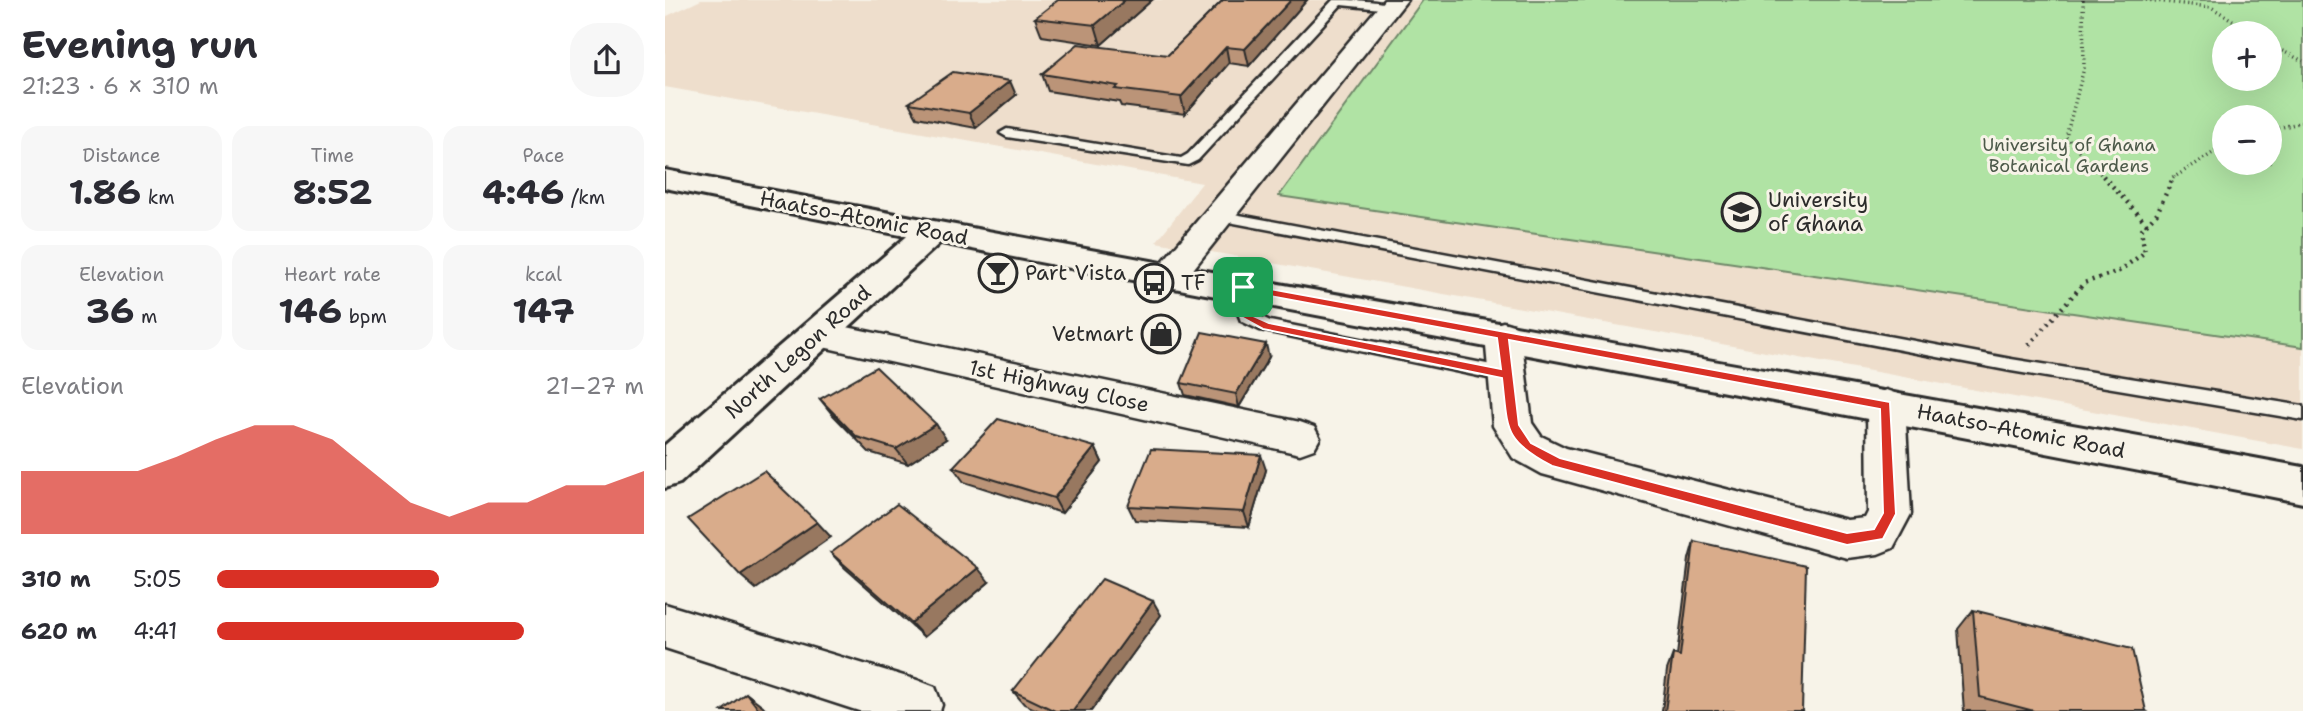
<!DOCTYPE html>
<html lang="en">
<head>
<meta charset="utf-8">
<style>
	:root { --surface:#fff; --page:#f7f7f7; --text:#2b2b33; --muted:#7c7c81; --accent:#d93025 }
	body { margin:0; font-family:"Shantell Sans",sans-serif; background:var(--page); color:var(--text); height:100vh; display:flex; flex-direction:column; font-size:26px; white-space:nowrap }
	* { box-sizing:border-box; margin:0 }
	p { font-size:23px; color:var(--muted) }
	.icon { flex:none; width:38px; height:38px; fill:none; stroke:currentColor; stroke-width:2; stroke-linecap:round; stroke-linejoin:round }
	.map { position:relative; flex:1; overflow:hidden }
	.sheet { display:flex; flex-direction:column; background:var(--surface); width:665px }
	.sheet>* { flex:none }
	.fabs { position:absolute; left:1547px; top:21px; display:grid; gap:14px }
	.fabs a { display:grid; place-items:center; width:70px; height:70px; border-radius:50%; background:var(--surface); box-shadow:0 7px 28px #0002; font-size:35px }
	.pin { position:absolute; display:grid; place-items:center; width:60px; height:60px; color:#fff; margin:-30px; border-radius:14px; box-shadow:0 4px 10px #0006 }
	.round { display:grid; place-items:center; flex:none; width:74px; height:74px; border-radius:28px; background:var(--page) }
	.head { display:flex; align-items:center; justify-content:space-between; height:119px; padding:0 21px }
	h1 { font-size:38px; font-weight:700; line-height:52px }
	.metrics { display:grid; grid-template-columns:repeat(3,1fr); gap:10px; height:119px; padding:7px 21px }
	.metrics div { display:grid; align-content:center; border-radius:18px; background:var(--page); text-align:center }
	.metrics b { font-size:35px; font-weight:700 }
	.metrics small { font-size:19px; font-weight:400 }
	.metrics p { font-size:19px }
	.chart { height:196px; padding:14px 21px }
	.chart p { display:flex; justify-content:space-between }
	.chart svg { width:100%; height:126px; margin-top:7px; fill:var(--accent); opacity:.7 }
	ul { padding:0 21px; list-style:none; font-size:23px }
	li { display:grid; grid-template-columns:112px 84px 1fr; align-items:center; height:52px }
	li i { height:18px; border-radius:9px; background:var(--accent) }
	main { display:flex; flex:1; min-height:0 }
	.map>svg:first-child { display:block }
	.built { fill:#eedecc; fill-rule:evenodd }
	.green { fill:#b0e3a4; stroke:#6e8768; stroke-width:2; fill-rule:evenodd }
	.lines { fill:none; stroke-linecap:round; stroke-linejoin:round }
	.service-casing { stroke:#2b2b2b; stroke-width:5 }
	.minor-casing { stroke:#2b2b2b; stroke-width:5 }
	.tertiary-casing { stroke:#2b2b2b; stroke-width:6 }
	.secondary-casing { stroke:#2b2b2b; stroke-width:6 }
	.path-far1 { stroke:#2b2b2b; stroke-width:3.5; stroke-dasharray:1 3.5; stroke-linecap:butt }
	.path { stroke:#2b2b2b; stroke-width:4.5; stroke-dasharray:2 5; stroke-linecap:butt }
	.service { fill:#f7f3e8; fill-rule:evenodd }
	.minor { fill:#f7f3e8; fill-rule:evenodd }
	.tertiary { fill:#f7f3e8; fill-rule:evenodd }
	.secondary { fill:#f7f3e8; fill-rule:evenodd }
	.wall { fill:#bb9478; stroke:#2b2b2b; stroke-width:2 }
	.shaded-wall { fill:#987861; stroke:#2b2b2b; stroke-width:2 }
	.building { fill:#d9ac8b; stroke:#2b2b2b; stroke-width:2 }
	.route { fill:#d93025; stroke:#fff; stroke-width:2; fill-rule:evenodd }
	.labels { text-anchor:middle; stroke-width:6; stroke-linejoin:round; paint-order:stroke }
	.far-park-label { font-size:18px; fill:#4c5949; stroke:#f7f3e8 }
	.poi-label { font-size:21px; fill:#2b2b2b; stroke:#f7f3e8; text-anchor:start }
	.street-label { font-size:21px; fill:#2b2b2b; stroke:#f7f3e8 }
</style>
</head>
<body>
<main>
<section class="sheet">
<div class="head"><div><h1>Evening run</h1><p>21:23 · 6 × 310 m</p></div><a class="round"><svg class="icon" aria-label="share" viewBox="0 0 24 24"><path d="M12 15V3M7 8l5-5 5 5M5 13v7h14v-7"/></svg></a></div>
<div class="metrics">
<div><p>Distance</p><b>1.86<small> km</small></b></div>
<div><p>Time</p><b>8:52</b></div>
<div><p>Pace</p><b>4:46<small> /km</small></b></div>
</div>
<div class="metrics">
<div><p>Elevation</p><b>36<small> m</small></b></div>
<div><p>Heart rate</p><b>146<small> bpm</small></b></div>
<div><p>kcal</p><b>147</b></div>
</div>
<div class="chart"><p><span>Elevation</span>21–27 m</p>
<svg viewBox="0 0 160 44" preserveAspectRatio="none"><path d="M0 44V22L10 22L20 22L30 22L40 17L50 11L60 6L70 6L80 11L90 22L100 33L110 38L120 33L130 33L140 27L150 27L160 22V44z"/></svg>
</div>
<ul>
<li><b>310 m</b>5:05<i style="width:52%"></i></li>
<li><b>620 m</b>4:41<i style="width:72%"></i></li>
</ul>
</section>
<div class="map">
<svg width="1638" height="711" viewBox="0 0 1638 711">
	<rect width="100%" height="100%" fill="#f7f3e8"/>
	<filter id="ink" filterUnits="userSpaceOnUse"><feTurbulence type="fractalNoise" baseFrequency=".0143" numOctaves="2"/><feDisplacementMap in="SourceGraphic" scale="14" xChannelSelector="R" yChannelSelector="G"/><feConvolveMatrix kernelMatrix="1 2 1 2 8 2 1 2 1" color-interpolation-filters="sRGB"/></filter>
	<g filter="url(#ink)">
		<path class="built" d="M 36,0 L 1638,0 L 1638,449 L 491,242 L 537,183 L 0,87 L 0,17 ZM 1559,33 L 1605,33 L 1605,79 L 1559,79 ZM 1559,117 L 1605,117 L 1605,163 L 1559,163 Z"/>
		<path class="green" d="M 758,0 L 1638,0 L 1638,347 L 614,196 ZM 1559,33 L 1605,33 L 1605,79 L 1559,79 ZM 1559,117 L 1605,117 L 1605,163 L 1559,163 Z"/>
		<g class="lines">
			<defs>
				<g id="service">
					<path d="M 668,0 C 686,0 716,0 731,7 L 726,10 L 676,5 L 533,160 L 523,165 L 342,137 L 335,133 L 342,129 L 516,158 L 523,154 Z"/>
					<path d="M 553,211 L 1346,359 L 1638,406 L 1638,420 L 1346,371 L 548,219 L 546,216 L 548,213 Z"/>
					<path d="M 578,282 L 586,287 L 589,313 L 605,321 L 842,368 L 848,370 L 851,375 L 848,380 L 842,382 L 595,330 L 576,321 L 570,306 L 570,287 Z"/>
				</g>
				<g id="minor">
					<path d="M 719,0 L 742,0 L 518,282 L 506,285 L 494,282 L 489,274 L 494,266 Z"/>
					<path d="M 153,321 L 635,422 L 649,427 L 655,438 L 649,449 L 635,454 L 140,343 L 135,334 L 140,325 Z"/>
					<path d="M 838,322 L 851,326 L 856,335 L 867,423 L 876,436 L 901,448 L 1182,520 L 1200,518 L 1203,512 L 1202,405 L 1207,395 L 1221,390 L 1235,395 L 1240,405 L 1246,514 L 1228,548 L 1213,554 L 1182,558 L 877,474 L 848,458 L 828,426 L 820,335 L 825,326 Z"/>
					<path d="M 0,604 L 252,680 L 270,687 L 277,705 L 275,711 L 194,711 L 0,648 Z"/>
				</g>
				<path id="tertiary" d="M 267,222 L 279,225 L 284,232 L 279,239 L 15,483 L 0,488 L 0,445 L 255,225 Z"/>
				<path id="secondary" d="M 0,170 C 545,276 1092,366 1638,467 L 1638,503 C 1093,395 545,299 0,188 Z"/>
			</defs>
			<use href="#service" class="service-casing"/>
			<use href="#minor" class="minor-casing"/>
			<use href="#tertiary" class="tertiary-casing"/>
			<use href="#secondary" class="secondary-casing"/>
			<g class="path-far1">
				<path d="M 1418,0 L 1419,68 L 1401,137 L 1439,178"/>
				<path d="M 1481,0 L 1546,7 L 1589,33"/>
				<path d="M 1605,45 L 1638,61"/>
				<path d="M 1605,130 L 1638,122"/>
				<path d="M 1508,178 L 1559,146"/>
			</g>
			<g class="path">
				<path d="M 1438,176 L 1482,224"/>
				<path d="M 1364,345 L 1419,283 L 1454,271 L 1480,252 L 1476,230 L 1492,213 L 1509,176"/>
			</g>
			<use href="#service" class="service"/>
			<use href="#minor" class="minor"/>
			<use href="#tertiary" class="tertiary"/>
			<use href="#secondary" class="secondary"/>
		</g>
		<g class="wall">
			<path d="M 487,0 L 436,45 L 377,36 L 370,18 Z"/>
			<path d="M 558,0 L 642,0 L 584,66 L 564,63 L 520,114 L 456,106 L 454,102 L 383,91 L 377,74 L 503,55 Z"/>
			<path d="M 351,95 L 311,128 L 252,117 L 244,103 Z"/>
			<path d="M 604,357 L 574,407 L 520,395 L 516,383 Z"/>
			<path d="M 155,399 L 281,439 L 243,464 L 204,452 L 167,414 Z"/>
			<path d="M 430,447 L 437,462 L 397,513 L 299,482 L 288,467 Z"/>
			<path d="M 601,470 L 584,527 L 470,520 L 463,506 Z"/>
			<path d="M 1029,541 L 1137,711 L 997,711 L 1002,670 L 1008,654 L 1012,655 L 1024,559 Z"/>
			<path d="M 166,553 L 324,582 L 259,637 L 180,568 Z"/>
			<path d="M 1308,610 L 1481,711 L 1299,711 L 1293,629 Z"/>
			<path d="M 496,615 L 426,711 L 374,711 L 359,704 L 348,691 Z"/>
		</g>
		<g class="shaded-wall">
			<path d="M 460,0 L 487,0 L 436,45 L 430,25 Z"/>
			<path d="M 626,0 L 642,0 L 584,66 L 580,49 Z"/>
			<path d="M 561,47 L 564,63 L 520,114 L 516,97 Z"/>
			<path d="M 345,81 L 351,95 L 311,128 L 304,113 Z"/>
			<path d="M 601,344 L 604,357 L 574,407 L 571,394 Z"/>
			<path d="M 271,424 L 281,439 L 243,464 L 231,449 Z"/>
			<path d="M 430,447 L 437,462 L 397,513 L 389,498 Z"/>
			<path d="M 596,455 L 601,470 L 584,527 L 579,512 Z"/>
			<path d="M 152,522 L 166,537 L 91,589 L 75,575 Z"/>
			<path d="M 313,568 L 324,582 L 259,637 L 246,623 Z"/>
			<path d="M 488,601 L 496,615 L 426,711 L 408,711 Z"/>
			<path d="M 81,693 L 98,706 L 102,711 L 95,711 Z"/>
		</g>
		<g class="building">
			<path d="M 393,0 L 460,0 L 430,25 L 370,18 Z"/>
			<path d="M 558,0 L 626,0 L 580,49 L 561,47 L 516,97 L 450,89 L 453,86 L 377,74 L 413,44 L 503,55 Z"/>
			<path d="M 288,72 L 345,81 L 304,113 L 244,103 Z"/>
			<path d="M 537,332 L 601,344 L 571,394 L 516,383 Z"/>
			<path d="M 211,367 L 271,424 L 231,449 L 192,437 L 155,399 Z"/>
			<path d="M 333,419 L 430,447 L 389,498 L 288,467 Z"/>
			<path d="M 486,449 L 596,455 L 579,512 L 463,506 Z"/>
			<path d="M 99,471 L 152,522 L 75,575 L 23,519 Z"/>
			<path d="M 232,504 L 313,568 L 246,623 L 166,553 Z"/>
			<path d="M 1029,541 L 1141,566 L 1137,711 L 1000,711 L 1008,654 L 1015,656 Z"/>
			<path d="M 437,579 L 488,601 L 408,711 L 390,711 L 348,691 Z"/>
			<path d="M 1308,610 L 1467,649 L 1481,711 L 1369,711 L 1315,697 Z"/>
			<path d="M 81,693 L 95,711 L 57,711 Z"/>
		</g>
	</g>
	<path class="route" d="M 578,284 L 1225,402 L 1231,514 L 1218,539 L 1182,545 L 887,466 C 838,440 843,430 837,378 L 598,329 L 576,317 L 572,306 L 573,287 ZM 584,292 L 832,338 L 836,369 L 604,323 L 586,315 L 583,306 ZM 844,340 L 1215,409 L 1218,513 L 1209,529 L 1182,533 L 895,458 L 866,443 L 854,425 Z"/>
	<defs>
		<symbol id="university-ring" viewBox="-11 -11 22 22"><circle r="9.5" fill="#f7f3e8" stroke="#2b2b2b" stroke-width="1.5"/><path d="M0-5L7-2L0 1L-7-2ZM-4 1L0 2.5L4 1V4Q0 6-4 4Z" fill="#2b2b2b"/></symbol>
		<symbol id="bar-ring" viewBox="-11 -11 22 22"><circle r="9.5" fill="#f7f3e8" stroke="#2b2b2b" stroke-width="1.5"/><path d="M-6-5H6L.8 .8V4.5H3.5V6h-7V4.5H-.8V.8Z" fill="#2b2b2b"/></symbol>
		<symbol id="bus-ring" viewBox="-11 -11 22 22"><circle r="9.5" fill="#f7f3e8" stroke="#2b2b2b" stroke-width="1.5"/><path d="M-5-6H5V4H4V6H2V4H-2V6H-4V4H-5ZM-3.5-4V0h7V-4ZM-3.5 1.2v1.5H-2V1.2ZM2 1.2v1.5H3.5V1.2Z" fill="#2b2b2b"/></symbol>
		<symbol id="shop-ring" viewBox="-11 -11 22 22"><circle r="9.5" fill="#f7f3e8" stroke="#2b2b2b" stroke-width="1.5"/><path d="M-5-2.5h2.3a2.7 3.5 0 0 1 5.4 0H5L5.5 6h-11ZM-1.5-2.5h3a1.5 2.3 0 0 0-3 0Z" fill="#2b2b2b"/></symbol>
	</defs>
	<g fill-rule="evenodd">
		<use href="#university-ring" x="1054" y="190" width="44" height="44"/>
		<use href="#bar-ring" x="311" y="251" width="44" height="44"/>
		<use href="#bus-ring" x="467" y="261" width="44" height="44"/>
		<use href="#shop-ring" x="474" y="312" width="44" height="44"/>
	</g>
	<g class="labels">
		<g class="far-park-label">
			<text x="1404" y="151">University of Ghana<tspan x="1404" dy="21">Botanical Gardens</tspan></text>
		</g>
		<g class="poi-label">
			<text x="1103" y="207">University<tspan x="1103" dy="24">of Ghana</tspan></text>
			<text x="360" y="280">Part Vista</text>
			<text x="516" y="290">TF</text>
			<text x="469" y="341" text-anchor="end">Vetmart</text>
		</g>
		<g class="street-label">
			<text transform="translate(199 218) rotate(11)" y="7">Haatso-Atomic Road</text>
			<text transform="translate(133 352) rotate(-42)" y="7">North Legon Road</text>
			<text transform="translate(394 386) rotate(12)" y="7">1st Highway Close</text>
			<text transform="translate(1356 431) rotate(11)" y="7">Haatso-Atomic Road</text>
		</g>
	</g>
</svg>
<div class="fabs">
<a>+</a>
<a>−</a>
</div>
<div class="pin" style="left:578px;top:287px;background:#1e9e55"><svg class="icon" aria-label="arrive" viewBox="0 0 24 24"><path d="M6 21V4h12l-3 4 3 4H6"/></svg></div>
</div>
</main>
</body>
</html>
